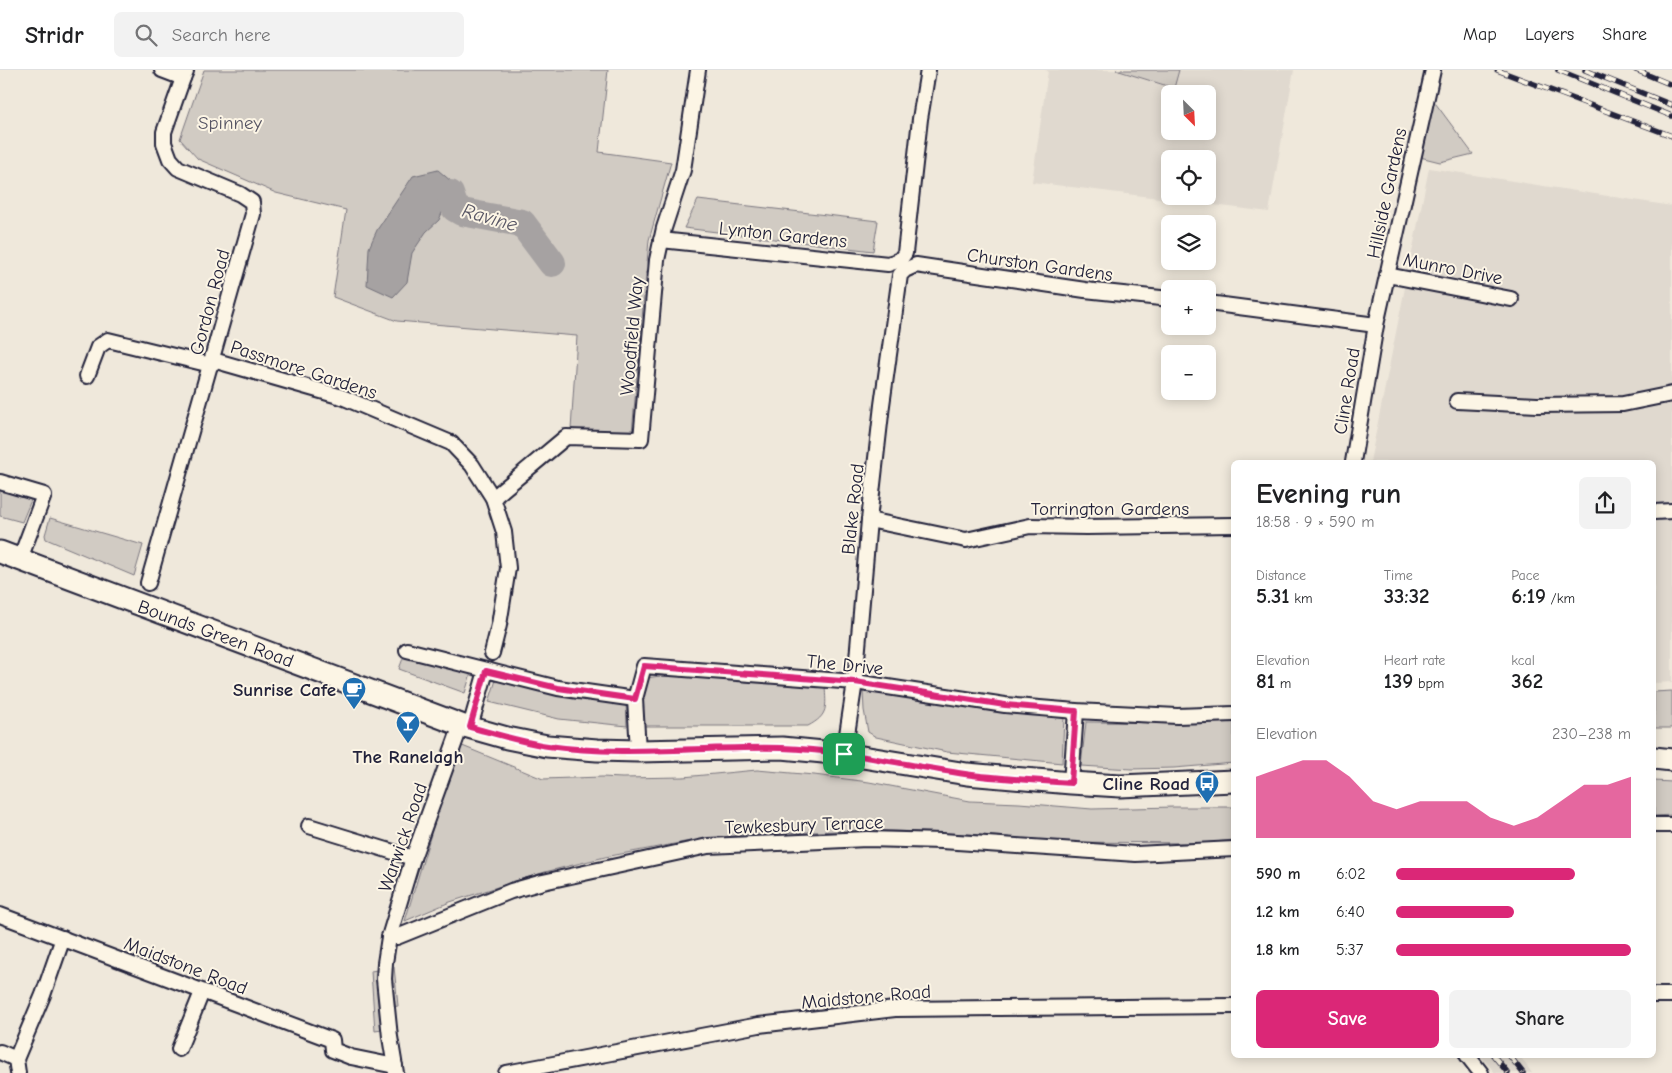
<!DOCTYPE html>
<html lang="en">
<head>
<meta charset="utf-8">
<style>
	:root { --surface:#fff; --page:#f2f2f2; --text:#202124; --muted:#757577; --line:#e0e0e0; --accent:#db2777 }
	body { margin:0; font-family:"Comic Neue",sans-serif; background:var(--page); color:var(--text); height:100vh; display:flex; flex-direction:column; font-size:19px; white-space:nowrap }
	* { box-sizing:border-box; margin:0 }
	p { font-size:16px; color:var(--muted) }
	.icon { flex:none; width:28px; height:28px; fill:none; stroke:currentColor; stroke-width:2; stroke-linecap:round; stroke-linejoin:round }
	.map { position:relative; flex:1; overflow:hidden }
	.details { position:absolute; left:1231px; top:390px; width:425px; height:598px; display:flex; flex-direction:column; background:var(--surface); border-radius:8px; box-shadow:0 2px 12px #0003 }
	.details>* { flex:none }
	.needle { width:32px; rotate:156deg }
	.controls { position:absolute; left:1161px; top:15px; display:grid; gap:10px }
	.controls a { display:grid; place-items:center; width:55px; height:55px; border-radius:8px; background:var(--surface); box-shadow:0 2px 12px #0003; font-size:25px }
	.pin { position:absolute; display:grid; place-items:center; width:42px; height:42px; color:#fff; margin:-21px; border-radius:10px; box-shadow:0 2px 8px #0006 }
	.round { display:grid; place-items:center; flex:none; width:52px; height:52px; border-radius:8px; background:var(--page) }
	.overview { display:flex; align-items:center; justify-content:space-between; height:85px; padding:0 25px }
	h1 { font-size:28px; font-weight:800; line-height:38px }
	.metrics { display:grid; grid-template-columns:repeat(3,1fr); gap:8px; height:85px; padding:5px 25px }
	.metrics div { display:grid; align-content:center }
	.metrics b { font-size:21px; font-weight:800 }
	.metrics small { font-size:14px; font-weight:400 }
	.metrics p { font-size:14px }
	.chart { height:140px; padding:10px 25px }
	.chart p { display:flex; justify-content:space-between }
	.chart svg { width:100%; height:90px; margin-top:5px; fill:var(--accent); opacity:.7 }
	.action { display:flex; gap:10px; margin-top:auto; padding:10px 25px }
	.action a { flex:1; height:58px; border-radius:8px; background:var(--accent); color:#fff; font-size:20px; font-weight:800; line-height:58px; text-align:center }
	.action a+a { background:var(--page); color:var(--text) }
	ul { padding:0 25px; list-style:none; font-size:16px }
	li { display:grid; grid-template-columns:80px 60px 1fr; align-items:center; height:38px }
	li i { height:12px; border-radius:6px; background:var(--accent) }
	header { display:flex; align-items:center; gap:30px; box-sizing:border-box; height:70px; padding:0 25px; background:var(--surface); border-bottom:1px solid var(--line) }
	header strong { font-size:24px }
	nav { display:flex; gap:28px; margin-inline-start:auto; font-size:18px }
	.search { width:350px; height:45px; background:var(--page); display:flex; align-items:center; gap:12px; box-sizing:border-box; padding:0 18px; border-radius:8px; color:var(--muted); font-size:19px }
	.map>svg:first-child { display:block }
	.built { fill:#e0d9cf; fill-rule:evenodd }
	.green { fill:#d1cbc3; stroke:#7a767f }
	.water { fill:#a6a2a2; stroke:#716f79 }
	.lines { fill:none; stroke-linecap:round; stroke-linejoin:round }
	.river { stroke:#a6a2a2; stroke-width:28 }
	.minor-casing { stroke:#22223b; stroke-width:18 }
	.primary-casing { stroke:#22223b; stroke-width:25 }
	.minor { stroke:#fcf5e5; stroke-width:14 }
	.primary { stroke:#fcf5e5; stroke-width:21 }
	.rail-casing { stroke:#22223b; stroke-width:5.5 }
	.rail { stroke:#fcf5e5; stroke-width:4; stroke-dasharray:11; stroke-linecap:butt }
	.route-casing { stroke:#fff; stroke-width:10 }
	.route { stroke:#db2777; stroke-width:6 }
	.labels { text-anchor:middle; stroke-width:4; stroke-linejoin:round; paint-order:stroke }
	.park-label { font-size:19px; fill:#575564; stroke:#fcf5e5 }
	.street-label { font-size:19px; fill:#22223b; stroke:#fcf5e5 }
	.poi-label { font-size:19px; font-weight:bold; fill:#22223b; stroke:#fcf5e5; text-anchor:end }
	.water-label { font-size:20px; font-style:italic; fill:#575564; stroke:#fcf5e5 }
</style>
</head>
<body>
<header>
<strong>Stridr</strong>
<div class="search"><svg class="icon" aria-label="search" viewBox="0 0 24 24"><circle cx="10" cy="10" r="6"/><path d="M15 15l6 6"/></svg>Search here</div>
<nav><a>Map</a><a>Layers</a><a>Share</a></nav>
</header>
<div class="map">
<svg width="1672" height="1003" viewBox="0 0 1672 1003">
	<rect width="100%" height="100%" fill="#efe8db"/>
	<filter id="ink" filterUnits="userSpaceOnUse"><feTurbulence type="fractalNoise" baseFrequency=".02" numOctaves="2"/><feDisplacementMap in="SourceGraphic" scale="10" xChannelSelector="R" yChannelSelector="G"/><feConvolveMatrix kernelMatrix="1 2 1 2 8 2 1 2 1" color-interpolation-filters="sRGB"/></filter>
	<g filter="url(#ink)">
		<g class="built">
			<path d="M 1045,0 L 1116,0 L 1173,18 L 1179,0 L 1294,0 L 1269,142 L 1032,112 L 1048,1 ZM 1170,24 L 1208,24 L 1208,61 L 1170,61 ZM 1170,89 L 1208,89 L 1208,126 L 1170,126 Z"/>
			<path d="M 1429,98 L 1672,136 L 1672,612 L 1654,613 L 1654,392 L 1370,392 Z"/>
			<path d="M 1480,985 L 1519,985 L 1532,1003 L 1495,1003 Z"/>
		</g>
		<g class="green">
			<path d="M 204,0 L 608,0 L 599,82 L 671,92 L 649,170 L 632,363 L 571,360 L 577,266 L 397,251 L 333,227 L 346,140 L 276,123 L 198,89 L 180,69 Z"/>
			<path d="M 1116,0 L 1179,0 L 1174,18 Z"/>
			<path d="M 1433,30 L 1473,84 L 1440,92 L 1420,87 Z"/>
			<path d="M 698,130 L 878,151 L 873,181 L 684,158 Z"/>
			<path d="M 0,415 L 33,425 L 22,452 L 0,446 Z"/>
			<path d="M 50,448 L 143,475 L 134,506 L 46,469 L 45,465 Z"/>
			<path d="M 405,583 L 471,603 L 465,623 L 399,599 Z"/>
			<path d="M 660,606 L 695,606 L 825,616 C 826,637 829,645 808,656 L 643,656 L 643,632 L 647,608 Z"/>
			<path d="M 496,610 L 565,625 L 626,634 L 627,656 L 559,649 L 489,632 Z"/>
			<path d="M 863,621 L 962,636 L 1064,648 L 1062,693 L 947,682 L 876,667 L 868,662 L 864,640 Z"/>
			<path d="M 1672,621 L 1672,658 L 1654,658 L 1654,622 Z"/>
			<path d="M 1234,651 L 1234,693 L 1174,698 L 1132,699 L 1081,696 L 1086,652 L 1185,653 Z"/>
			<path d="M 460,675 L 543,709 L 602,707 L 622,708 L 683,707 L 757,700 L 814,705 L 869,712 L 970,731 L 1019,733 L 1092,739 L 1174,737 L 1234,737 L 1234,770 L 1203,773 L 1064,772 L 970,764 L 870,760 L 751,764 L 690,771 L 605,787 L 545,802 L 450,832 L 405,851 L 440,734 Z"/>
			<path d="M 1654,711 L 1672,712 L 1672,745 L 1654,746 Z"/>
			<path d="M 394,897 L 398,936 L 392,937 L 389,898 Z"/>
			<path d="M 377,900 L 382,960 L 375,961 L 371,901 Z"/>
		</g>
		<path class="water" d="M 438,100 L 452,112 L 450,124 L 439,150 L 426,162 L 412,183 L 407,212 L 393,227 L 367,215 L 369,178 L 377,160 L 413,106 Z"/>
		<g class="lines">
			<path class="river" d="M 450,124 L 455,138 L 462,142 L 522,153 L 552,193"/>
			<defs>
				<g id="minor">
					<path d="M 162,0 L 183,8 L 186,1"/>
					<path d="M 661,170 L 888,194 L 900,190 L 905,183 L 920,49 L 928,0"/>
					<path d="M 1387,205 L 1511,229"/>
					<path d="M 1208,233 L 1376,255"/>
					<path d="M 213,290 L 342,327 L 451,373 L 472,395 L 493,428 L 504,462 L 508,498 L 499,555 L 492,583"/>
					<path d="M 87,306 L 98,277 L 108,270 L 211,295"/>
					<path d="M 1457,331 L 1537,335 L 1623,334 L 1672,324"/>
					<path d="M 1353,392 L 1376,255 L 1433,0"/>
					<path d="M 0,412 L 44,425 L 20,489"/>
					<path d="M 493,428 L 566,367 L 641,369 L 657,190 L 664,158 L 683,100 L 698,0"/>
					<path d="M 1654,442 L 1672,441"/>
					<path d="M 869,450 L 966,470 L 1030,456 L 1086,457 L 1234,455"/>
					<path d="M 148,513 L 253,144 L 252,132 L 240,124 L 178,98 L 170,89 L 164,73 L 164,62 L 183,8"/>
					<path d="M 407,580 L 558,618 L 635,629"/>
					<path d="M 470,657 L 486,601"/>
					<path d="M 638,681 L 635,629 L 644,596 L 855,612 L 1005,635 L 1076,641 L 1177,646 L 1234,644"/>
					<path d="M 844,684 L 855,612 L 869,450 L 882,335 L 900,205 L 905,200 L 916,195 L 1085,220 L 1170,229"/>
					<path d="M 1071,713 L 1076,641"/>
					<path d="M 1654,755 L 1672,755"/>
					<path d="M 309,756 L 413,788"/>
					<path d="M 0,845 L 332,970 L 333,980 L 351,987 L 395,996"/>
					<path d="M 389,867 L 397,867 L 511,821 L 543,812 L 708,776 L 867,769 L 942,771 L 1136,784 L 1234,779"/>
					<path d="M 1654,925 L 1672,925"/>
					<path d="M 179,979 L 202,922"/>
					<path d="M 0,982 L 16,989"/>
					<path d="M 1467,985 L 1481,1003"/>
					<path d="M 18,1003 L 16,989 L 43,925 L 63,868"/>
					<path d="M 396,1003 L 390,967 L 384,909 L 385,893 L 389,867 L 413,788 L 461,655"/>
					<path d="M 506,1003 L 759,955 L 895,939 L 1234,936"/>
				</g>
				<g id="primary">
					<path d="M 0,482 L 461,655 L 507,668 L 547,676 L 597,680 L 638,681 L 782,678 L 844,684 L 967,704 L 1071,713 L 1120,716 L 1234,711"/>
					<path d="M 1654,688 L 1672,690"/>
				</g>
			</defs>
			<use href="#minor" class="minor-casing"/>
			<use href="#primary" class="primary-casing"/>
			<use href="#minor" class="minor"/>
			<use href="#primary" class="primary"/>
			<defs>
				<g id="rail">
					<path d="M 1497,0 L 1672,66"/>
					<path d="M 1558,0 L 1672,46"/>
					<path d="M 1585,0 L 1672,35"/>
					<path d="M 1636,0 L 1672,15"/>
					<path d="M 1493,985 L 1508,1003"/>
					<path d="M 1509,985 L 1523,1003"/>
				</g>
			</defs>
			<use href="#rail" class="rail-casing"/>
			<use href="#rail" class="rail"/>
		</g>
	</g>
	<g class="lines" filter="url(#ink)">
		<defs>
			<path id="route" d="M 644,596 L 855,612 L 1005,635 L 1076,641 L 1071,713 C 1036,710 1000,709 965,704 C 904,695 844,680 782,678 C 704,676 626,687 548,676 C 521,672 496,664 470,657 L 486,601 L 558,618 L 635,629 Z"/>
		</defs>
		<use href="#route" class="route-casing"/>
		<use href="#route" class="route"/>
	</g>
	<defs>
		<symbol id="cafe-pin" viewBox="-11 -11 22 30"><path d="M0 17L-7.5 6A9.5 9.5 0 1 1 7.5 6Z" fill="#1f6fb2" stroke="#fcf5e5"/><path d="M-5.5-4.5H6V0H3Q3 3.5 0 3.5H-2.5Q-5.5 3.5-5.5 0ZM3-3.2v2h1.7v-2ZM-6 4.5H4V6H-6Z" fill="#fff"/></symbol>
		<symbol id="bar-pin" viewBox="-11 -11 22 30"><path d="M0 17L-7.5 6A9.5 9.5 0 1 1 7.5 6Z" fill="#1f6fb2" stroke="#fcf5e5"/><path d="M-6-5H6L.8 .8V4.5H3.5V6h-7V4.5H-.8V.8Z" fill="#fff"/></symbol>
		<symbol id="bus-pin" viewBox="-11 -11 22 30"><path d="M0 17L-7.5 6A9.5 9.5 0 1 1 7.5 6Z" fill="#1f6fb2" stroke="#fcf5e5"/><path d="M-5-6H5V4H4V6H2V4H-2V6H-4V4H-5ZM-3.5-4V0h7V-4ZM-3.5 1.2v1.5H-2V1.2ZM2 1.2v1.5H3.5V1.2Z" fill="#fff"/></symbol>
	</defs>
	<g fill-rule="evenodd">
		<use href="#cafe-pin" x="340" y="605" width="28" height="38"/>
		<use href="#bar-pin" x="394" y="639" width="28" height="38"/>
		<use href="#bus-pin" x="1193" y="699" width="28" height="38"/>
	</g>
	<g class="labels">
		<g class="park-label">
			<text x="230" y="59">Spinney</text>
		</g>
		<g class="street-label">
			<text transform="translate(1386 123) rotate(-78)" y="7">Hillside Gardens</text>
			<text transform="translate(783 164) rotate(6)" y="7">Lynton Gardens</text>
			<text transform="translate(1040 194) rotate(8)" y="7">Churston Gardens</text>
			<text transform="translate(1453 198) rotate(11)" y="7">Munro Drive</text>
			<text transform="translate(209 232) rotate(-75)" y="7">Gordon Road</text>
			<text transform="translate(631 266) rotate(-85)" y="7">Woodfield Way</text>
			<text transform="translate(304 299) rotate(18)" y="7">Passmore Gardens</text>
			<text transform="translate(1346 321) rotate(-81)" y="7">Cline Road</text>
			<text x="1110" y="445">Torrington Gardens</text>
			<text transform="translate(852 439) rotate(-84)" y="7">Blake Road</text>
			<text transform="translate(216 563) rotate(20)" y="7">Bounds Green Road</text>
			<text transform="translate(845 594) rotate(6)" y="7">The Drive</text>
			<text transform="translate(804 754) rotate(-2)" y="7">Tewkesbury Terrace</text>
			<text transform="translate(402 767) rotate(-71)" y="7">Warwick Road</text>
			<text transform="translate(186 895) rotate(21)" y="7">Maidstone Road</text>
			<text transform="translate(866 926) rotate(-5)" y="7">Maidstone Road</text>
		</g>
		<g class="poi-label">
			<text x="336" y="626">Sunrise Cafe</text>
			<text x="408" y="693" text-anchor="middle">The Ranelagh</text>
			<text x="1190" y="720">Cline Road</text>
		</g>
		<g class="water-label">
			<text transform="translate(490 147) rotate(16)" y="7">Ravine</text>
		</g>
	</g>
</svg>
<div class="controls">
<a><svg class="needle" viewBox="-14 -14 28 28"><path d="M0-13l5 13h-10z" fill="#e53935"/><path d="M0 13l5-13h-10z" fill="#757577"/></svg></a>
<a><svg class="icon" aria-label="locate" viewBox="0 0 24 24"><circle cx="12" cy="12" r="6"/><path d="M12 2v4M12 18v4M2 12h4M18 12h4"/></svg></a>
<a><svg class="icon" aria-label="layers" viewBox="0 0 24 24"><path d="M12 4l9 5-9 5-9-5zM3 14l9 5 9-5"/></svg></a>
<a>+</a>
<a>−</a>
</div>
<div class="pin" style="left:844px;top:684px;background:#1e9e55"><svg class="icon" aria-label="arrive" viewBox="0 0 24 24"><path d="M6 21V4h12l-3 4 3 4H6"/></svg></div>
<section class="details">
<div class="overview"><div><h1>Evening run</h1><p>18:58 · 9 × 590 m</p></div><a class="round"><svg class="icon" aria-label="share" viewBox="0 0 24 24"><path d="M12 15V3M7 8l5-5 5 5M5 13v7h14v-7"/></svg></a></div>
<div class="metrics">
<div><p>Distance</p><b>5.31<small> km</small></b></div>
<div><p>Time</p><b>33:32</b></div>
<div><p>Pace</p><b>6:19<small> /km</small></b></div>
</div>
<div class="metrics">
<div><p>Elevation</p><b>81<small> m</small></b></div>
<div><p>Heart rate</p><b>139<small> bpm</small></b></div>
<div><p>kcal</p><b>362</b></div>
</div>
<div class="chart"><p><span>Elevation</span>230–238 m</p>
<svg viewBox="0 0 160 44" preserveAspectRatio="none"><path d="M0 44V14L10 10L20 6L30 6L40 14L50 26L60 30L70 26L80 26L90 26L100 34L110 38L120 34L130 26L140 18L150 18L160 14V44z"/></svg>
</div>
<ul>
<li><b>590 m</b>6:02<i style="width:76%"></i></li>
<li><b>1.2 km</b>6:40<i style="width:50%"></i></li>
<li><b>1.8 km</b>5:37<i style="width:100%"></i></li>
</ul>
<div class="action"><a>Save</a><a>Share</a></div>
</section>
</div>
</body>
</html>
